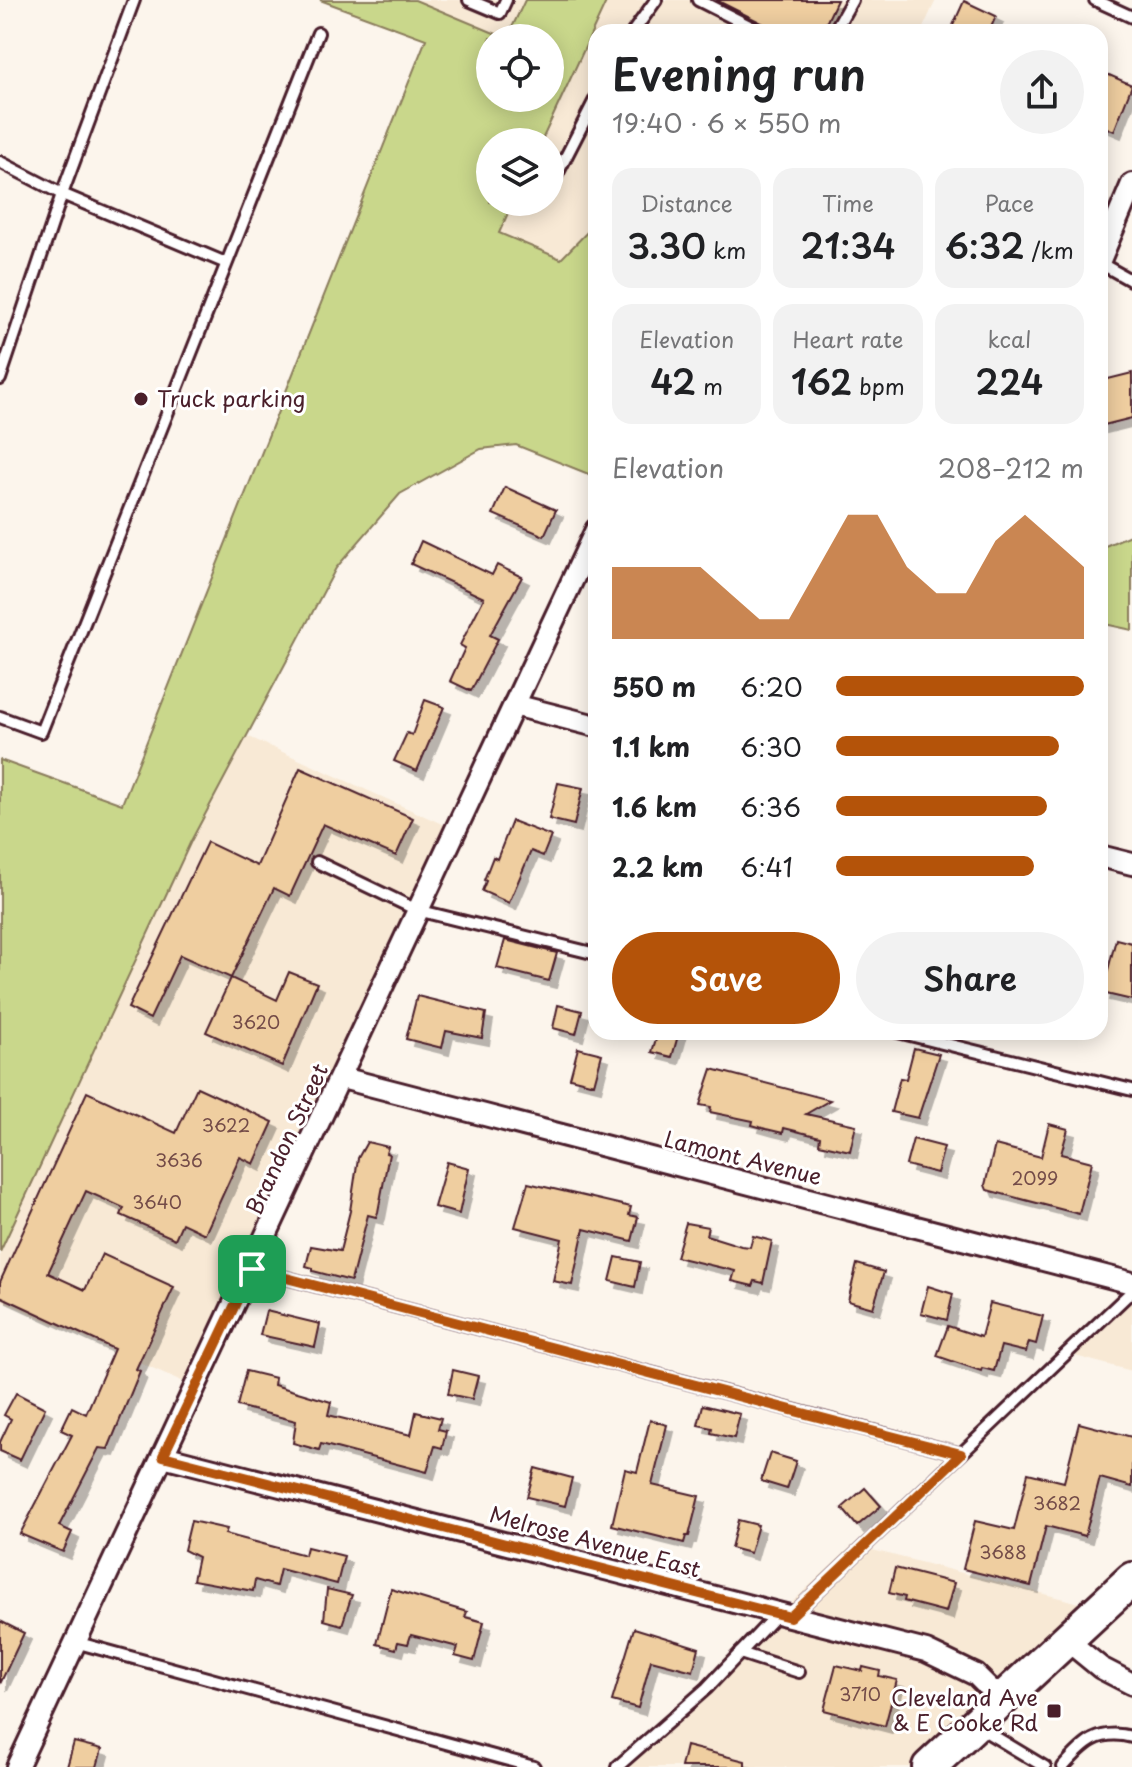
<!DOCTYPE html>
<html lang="en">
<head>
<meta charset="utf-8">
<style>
	:root { --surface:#fff; --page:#f2f2f2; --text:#202124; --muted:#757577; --accent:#b45309 }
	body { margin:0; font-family:"Playpen Sans",sans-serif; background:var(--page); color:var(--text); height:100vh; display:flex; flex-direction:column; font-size:30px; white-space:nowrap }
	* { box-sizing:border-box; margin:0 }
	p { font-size:26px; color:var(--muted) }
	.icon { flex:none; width:44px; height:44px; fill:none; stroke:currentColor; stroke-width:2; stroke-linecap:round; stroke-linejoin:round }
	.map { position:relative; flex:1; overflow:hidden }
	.side { position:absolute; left:588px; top:24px; width:520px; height:1016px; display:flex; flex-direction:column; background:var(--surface); border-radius:24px; box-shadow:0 4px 20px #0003 }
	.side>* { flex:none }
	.controls { position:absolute; left:476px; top:24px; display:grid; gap:16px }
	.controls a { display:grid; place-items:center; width:88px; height:88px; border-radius:50%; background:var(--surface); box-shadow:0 4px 20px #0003; font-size:40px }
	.pin { position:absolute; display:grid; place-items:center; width:68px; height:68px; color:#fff; margin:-34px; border-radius:16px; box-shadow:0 4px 12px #0006 }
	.round { display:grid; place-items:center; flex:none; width:84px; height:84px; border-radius:42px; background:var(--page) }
	.head { display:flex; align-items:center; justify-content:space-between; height:136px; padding:0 24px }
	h1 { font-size:44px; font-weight:600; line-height:60px }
	.metrics { display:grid; grid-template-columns:repeat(3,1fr); gap:12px; height:136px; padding:8px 24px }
	.metrics div { display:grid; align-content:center; border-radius:20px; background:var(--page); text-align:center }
	.metrics b { font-size:34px; font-weight:600 }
	.metrics small { font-size:22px; font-weight:400 }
	.metrics p { font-size:22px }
	.chart { height:224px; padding:16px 24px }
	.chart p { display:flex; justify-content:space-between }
	.chart svg { width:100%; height:144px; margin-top:8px; fill:var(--accent); opacity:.7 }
	.cta { display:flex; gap:16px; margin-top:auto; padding:16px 24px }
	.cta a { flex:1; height:92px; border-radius:48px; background:var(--accent); color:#fff; font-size:32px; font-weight:600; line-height:92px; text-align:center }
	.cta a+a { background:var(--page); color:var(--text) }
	ul { padding:0 24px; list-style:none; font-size:26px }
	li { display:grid; grid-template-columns:128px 96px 1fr; align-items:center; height:60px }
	li i { height:20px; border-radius:10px; background:var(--accent) }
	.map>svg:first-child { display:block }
	.built { fill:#f8e9d5 }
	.green { fill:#c9d78b; stroke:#8a7b5b; stroke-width:2 }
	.building { fill:#efcea0; stroke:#4a1f2b; stroke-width:2; filter:url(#shadow) }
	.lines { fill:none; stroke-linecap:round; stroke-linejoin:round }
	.service-casing { stroke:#4a1f2b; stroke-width:16 }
	.minor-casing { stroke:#4a1f2b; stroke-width:26 }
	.primary-casing { stroke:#4a1f2b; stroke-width:38 }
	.service { stroke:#fff; stroke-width:10 }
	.minor { stroke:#fff; stroke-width:20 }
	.primary { stroke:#fff; stroke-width:32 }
	.route-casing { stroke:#fff; stroke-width:16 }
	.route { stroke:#b45309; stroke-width:10 }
	.poi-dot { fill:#4a1f2b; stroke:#fff; stroke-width:3 }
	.labels { text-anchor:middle; stroke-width:6; stroke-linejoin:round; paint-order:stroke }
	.number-label { font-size:18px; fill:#734b48 }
	.poi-label { font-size:22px; fill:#4a1f2b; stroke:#fff; text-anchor:start }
	.street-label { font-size:22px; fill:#4a1f2b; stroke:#fff }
</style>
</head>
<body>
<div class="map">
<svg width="1132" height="1767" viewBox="0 0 1132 1767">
	<defs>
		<filter id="shadow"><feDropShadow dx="7" dy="7" stdDeviation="0" flood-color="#0004"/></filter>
	</defs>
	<rect width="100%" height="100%" fill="#fcf5ec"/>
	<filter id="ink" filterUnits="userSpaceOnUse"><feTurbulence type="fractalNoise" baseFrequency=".0125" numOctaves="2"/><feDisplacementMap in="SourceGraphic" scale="16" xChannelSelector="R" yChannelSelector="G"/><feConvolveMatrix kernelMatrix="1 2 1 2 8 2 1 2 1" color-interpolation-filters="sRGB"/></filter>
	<g filter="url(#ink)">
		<g class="built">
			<path d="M 415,0 L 525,0 L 507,38 Z"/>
			<path d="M 607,0 L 936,0 L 921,32 L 596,32 L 596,223 L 561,259 L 498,233 L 513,202 L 550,202 L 550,142 L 541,142 Z"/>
			<path d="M 247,736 L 462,833 L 195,1387 L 0,1300 L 0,1252 L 191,841 Z"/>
			<path d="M 1132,1300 L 1132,1371 L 1075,1356 Z"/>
			<path d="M 853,1545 L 1103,1609 L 933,1767 L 616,1767 Z"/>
		</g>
		<g class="green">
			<path d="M 320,0 L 415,0 L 506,38 L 490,38 L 490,98 L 550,98 L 550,38 L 507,38 L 525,0 L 607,0 L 541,142 L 490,142 L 490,202 L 513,202 L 499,233 L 561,259 L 596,223 L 596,477 L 516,445 L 481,449 L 400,494 L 336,568 L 191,841 L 0,1252 L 0,760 L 122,804 L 426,39 Z"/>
			<path d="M 1132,534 L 1132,630 L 1100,623 L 1100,557 L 1103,547 Z"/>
		</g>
		<g class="building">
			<path d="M 716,0 L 837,0 L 822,32 L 780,32 Z"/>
			<path d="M 964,1 L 996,16 L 989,32 L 950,32 Z"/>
			<path d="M 1100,71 L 1132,85 L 1114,131 L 1100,125 Z"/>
			<path d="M 1132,373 L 1132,418 L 1100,426 L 1100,381 Z"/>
			<path d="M 505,487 L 556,510 L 544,536 L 493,514 Z"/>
			<path d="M 421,541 L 492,575 L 497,565 L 522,577 L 490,635 L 498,639 L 471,691 L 450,681 L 465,648 L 460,645 L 484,598 L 411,564 Z"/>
			<path d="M 425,700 L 444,707 L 417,771 L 394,761 L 407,733 L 412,735 Z"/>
			<path d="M 300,768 L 413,818 L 396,856 L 323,824 L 290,896 L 274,888 L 231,978 L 180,955 L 150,1019 L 128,1008 L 207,842 L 257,866 Z"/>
			<path d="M 558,783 L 583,788 L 574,825 L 549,819 Z"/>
			<path d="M 512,821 L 551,836 L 543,856 L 531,851 L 509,903 L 482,891 L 486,881 L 484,880 L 493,857 L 497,859 Z"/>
			<path d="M 1116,939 L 1132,943 L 1132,1000 L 1102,993 Z"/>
			<path d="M 505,940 L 557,953 L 549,981 L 497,968 Z"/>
			<path d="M 289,972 L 317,983 L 282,1066 L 206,1032 L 231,978 L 277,1000 Z"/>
			<path d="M 417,996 L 486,1013 L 482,1038 L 446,1031 L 442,1048 L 406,1039 Z"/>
			<path d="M 558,1005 L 582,1011 L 576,1034 L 553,1028 Z"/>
			<path d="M 658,1032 L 679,1032 L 672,1057 L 652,1052 Z"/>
			<path d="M 578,1048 L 602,1054 L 594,1084 L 570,1078 Z"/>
			<path d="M 914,1048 L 939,1054 L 918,1118 L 891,1112 L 900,1078 L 906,1079 Z"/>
			<path d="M 712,1069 L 830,1100 L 806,1114 L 856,1125 L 850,1151 L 819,1144 L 820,1137 L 784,1128 L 783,1133 L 766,1129 L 752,1125 L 753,1121 L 710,1112 L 711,1107 L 700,1105 Z"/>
			<path d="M 197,1087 L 273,1122 L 254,1164 L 240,1157 L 205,1234 L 182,1223 L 175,1239 L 121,1215 L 124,1208 L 86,1191 L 48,1273 L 85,1290 L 102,1254 L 174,1287 L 136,1369 L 140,1371 L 108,1449 L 99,1448 L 59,1526 L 72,1532 L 63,1552 L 20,1534 L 72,1435 L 61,1430 L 72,1407 L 86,1414 L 114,1349 L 0,1296 L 0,1282 L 87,1092 L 176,1133 Z"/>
			<path d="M 1049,1124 L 1068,1129 L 1061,1154 L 1092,1162 L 1079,1214 L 987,1190 L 985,1185 L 995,1145 L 1041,1157 Z"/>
			<path d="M 913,1139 L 944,1147 L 937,1173 L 906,1165 Z"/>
			<path d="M 367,1142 L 388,1147 L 386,1153 L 389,1154 L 378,1212 L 376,1217 L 368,1215 L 351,1281 L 313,1271 L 313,1268 L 306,1266 L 311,1246 L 340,1251 L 350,1211 L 358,1158 Z"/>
			<path d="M 447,1162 L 469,1168 L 459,1214 L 434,1207 Z"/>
			<path d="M 528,1183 L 631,1207 L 629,1215 L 638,1217 L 632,1241 L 584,1229 L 572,1285 L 553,1281 L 562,1239 L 515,1227 Z"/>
			<path d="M 686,1223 L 708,1227 L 706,1235 L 741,1246 L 750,1247 L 753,1236 L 772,1241 L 763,1283 L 755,1281 L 753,1286 L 732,1281 L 735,1271 L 676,1257 Z"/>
			<path d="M 616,1257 L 640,1262 L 635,1287 L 610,1281 Z"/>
			<path d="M 857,1264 L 884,1272 L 873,1308 L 848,1301 Z"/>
			<path d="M 928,1286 L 953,1294 L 947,1320 L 921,1313 Z"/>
			<path d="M 990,1303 L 1043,1316 L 1036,1344 L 1029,1342 L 1026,1352 L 1001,1346 L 994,1371 L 982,1368 L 981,1371 L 937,1356 L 948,1326 L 981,1337 Z"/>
			<path d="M 266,1311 L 320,1324 L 315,1347 L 260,1335 Z"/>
			<path d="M 453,1370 L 478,1376 L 472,1399 L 448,1394 Z"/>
			<path d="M 246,1371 L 275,1378 L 274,1385 L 331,1402 L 328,1415 L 411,1435 L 416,1412 L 441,1418 L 438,1429 L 446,1431 L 442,1448 L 435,1446 L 427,1472 L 321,1444 L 319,1450 L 293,1443 L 296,1421 L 237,1406 Z"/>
			<path d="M 16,1393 L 45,1408 L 20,1460 L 0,1451 L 0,1442 L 11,1419 L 4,1415 Z"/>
			<path d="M 703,1405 L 740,1414 L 734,1438 L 711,1433 L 712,1428 L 698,1425 Z"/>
			<path d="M 650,1420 L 667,1425 L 652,1485 L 699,1496 L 689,1536 L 686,1536 L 684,1543 L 612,1525 L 625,1469 L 637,1472 Z"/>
			<path d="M 1079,1423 L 1132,1437 L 1132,1487 L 1100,1478 L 1085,1536 L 1046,1526 L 1031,1586 L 963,1569 L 975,1521 L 1014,1530 L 1028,1473 L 1064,1482 Z"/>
			<path d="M 770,1453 L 796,1461 L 787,1489 L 761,1481 Z"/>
			<path d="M 535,1468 L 572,1478 L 565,1506 L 527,1497 Z"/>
			<path d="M 865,1488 L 881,1506 L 857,1526 L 842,1508 Z"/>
			<path d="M 738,1520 L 758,1525 L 750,1553 L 731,1548 Z"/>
			<path d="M 191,1521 L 227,1529 L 225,1534 L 305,1555 L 307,1547 L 344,1556 L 337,1584 L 280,1569 L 276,1586 L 255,1580 L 253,1591 L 193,1580 L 198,1557 L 184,1550 Z"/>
			<path d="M 895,1568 L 954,1583 L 946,1612 L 904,1601 L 905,1597 L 889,1593 Z"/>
			<path d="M 327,1589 L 352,1595 L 342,1625 L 324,1620 Z"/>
			<path d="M 391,1589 L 467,1612 L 465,1617 L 484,1622 L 474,1661 L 455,1656 L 458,1647 L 411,1635 L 408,1644 L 398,1642 L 396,1649 L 377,1644 Z"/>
			<path d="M 0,1621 L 24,1633 L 0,1684 Z"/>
			<path d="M 634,1628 L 699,1648 L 693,1671 L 651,1660 L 638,1708 L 612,1701 Z"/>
			<path d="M 836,1665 L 862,1671 L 863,1667 L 880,1671 L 879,1676 L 897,1680 L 885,1726 L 824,1710 Z"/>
			<path d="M 74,1742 L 102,1749 L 97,1767 L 67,1767 Z"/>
			<path d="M 686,1746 L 745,1761 L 745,1767 L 681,1767 Z"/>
		</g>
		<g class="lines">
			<defs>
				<g id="service">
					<path d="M 134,0 L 62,194 L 226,263"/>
					<path d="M 469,0 L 500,13 L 506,0"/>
					<path d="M 698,0 L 761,32"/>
					<path d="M 1095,0 L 1132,17"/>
					<path d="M 633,32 L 656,0"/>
					<path d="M 834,32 L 852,0"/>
					<path d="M 0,162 L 62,194 L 0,379"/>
					<path d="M 550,188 L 596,98"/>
					<path d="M 1100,263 L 1132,281"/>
					<path d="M 0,717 L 41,732 L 318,33"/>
					<path d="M 317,862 L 417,910 L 596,954"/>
					<path d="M 898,1032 L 1132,1090"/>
					<path d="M 252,1269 L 961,1454"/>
					<path d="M 792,1615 L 1132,1291"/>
					<path d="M 75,1642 L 534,1767"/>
					<path d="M 740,1653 L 799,1672"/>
					<path d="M 980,1728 L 1045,1767"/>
					<path d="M 617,1767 L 707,1688 L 777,1614"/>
					<path d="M 1063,1767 C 1084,1743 1099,1728 1132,1737"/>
				</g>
				<g id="minor">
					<path d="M 1100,260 L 1132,184"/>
					<path d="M 514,705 L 596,726"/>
					<path d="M 1100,856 L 1132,864"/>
					<path d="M 342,1078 L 1132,1283"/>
					<path d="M 163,1456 L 926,1651 L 976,1675 L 1001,1700"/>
					<path d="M 1068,1641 L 1101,1668 L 1132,1684"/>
					<path d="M 17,1767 L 596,530"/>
				</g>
				<path id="primary" d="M 929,1767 L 1132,1579"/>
			</defs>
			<use href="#service" class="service-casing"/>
			<use href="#minor" class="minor-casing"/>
			<use href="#primary" class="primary-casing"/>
			<use href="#service" class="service"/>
			<use href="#minor" class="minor"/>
			<use href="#primary" class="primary"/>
		</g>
	</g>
	<g class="lines" filter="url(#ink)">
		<defs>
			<path id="route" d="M 252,1269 L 860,1428 L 961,1454 L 790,1617 L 163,1456 Z"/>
		</defs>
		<use href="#route" class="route-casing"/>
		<use href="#route" class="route"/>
	</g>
	<g class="poi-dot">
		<circle cx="141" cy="399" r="8"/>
		<rect x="1046" y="1703" width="16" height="16" rx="4"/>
	</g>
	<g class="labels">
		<g class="number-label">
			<text x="256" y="1029">3620</text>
			<text x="226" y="1132">3622</text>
			<text x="179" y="1167">3636</text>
			<text x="1035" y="1185">2099</text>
			<text x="157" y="1209">3640</text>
			<text x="1057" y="1510">3682</text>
			<text x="1003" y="1559">3688</text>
			<text x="860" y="1701">3710</text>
		</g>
		<g class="poi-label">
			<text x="157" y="407">Truck parking</text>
			<text x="1038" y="1706" text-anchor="end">Cleveland Ave<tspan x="1038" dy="25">&amp; E Cooke Rd</tspan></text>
		</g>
		<g class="street-label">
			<text transform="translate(287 1139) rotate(-65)" y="8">Brandon Street</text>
			<text transform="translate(743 1158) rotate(14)" y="8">Lamont Avenue</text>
			<text transform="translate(595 1542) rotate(15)" y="8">Melrose Avenue East</text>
		</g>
	</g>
</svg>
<div class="controls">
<a><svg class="icon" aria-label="locate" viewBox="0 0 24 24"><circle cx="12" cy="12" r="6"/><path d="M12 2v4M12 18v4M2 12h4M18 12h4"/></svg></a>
<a><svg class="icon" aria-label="layers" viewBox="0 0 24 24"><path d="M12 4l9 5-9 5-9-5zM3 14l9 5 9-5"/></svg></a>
</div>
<div class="pin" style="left:252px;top:1269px;background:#1e9e55"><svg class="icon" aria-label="arrive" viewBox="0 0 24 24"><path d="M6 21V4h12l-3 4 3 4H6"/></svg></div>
<section class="side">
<div class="head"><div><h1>Evening run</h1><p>19:40 · 6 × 550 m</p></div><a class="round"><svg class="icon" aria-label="share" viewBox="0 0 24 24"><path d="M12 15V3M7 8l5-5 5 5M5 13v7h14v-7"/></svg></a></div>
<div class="metrics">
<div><p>Distance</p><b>3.30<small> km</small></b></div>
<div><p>Time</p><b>21:34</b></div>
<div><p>Pace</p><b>6:32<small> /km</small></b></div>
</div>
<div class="metrics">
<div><p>Elevation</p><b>42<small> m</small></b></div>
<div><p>Heart rate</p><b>162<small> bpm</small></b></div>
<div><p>kcal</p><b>224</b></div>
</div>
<div class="chart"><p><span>Elevation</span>208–212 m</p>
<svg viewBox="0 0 160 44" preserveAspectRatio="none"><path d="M0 44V22L10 22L20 22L30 22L40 30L50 38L60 38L70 22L80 6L90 6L100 22L110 30L120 30L130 14L140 6L150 14L160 22V44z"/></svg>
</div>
<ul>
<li><b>550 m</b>6:20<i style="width:100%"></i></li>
<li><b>1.1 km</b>6:30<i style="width:90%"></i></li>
<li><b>1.6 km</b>6:36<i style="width:85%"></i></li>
<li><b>2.2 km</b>6:41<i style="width:80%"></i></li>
</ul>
<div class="cta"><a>Save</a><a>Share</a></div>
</section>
</div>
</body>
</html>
